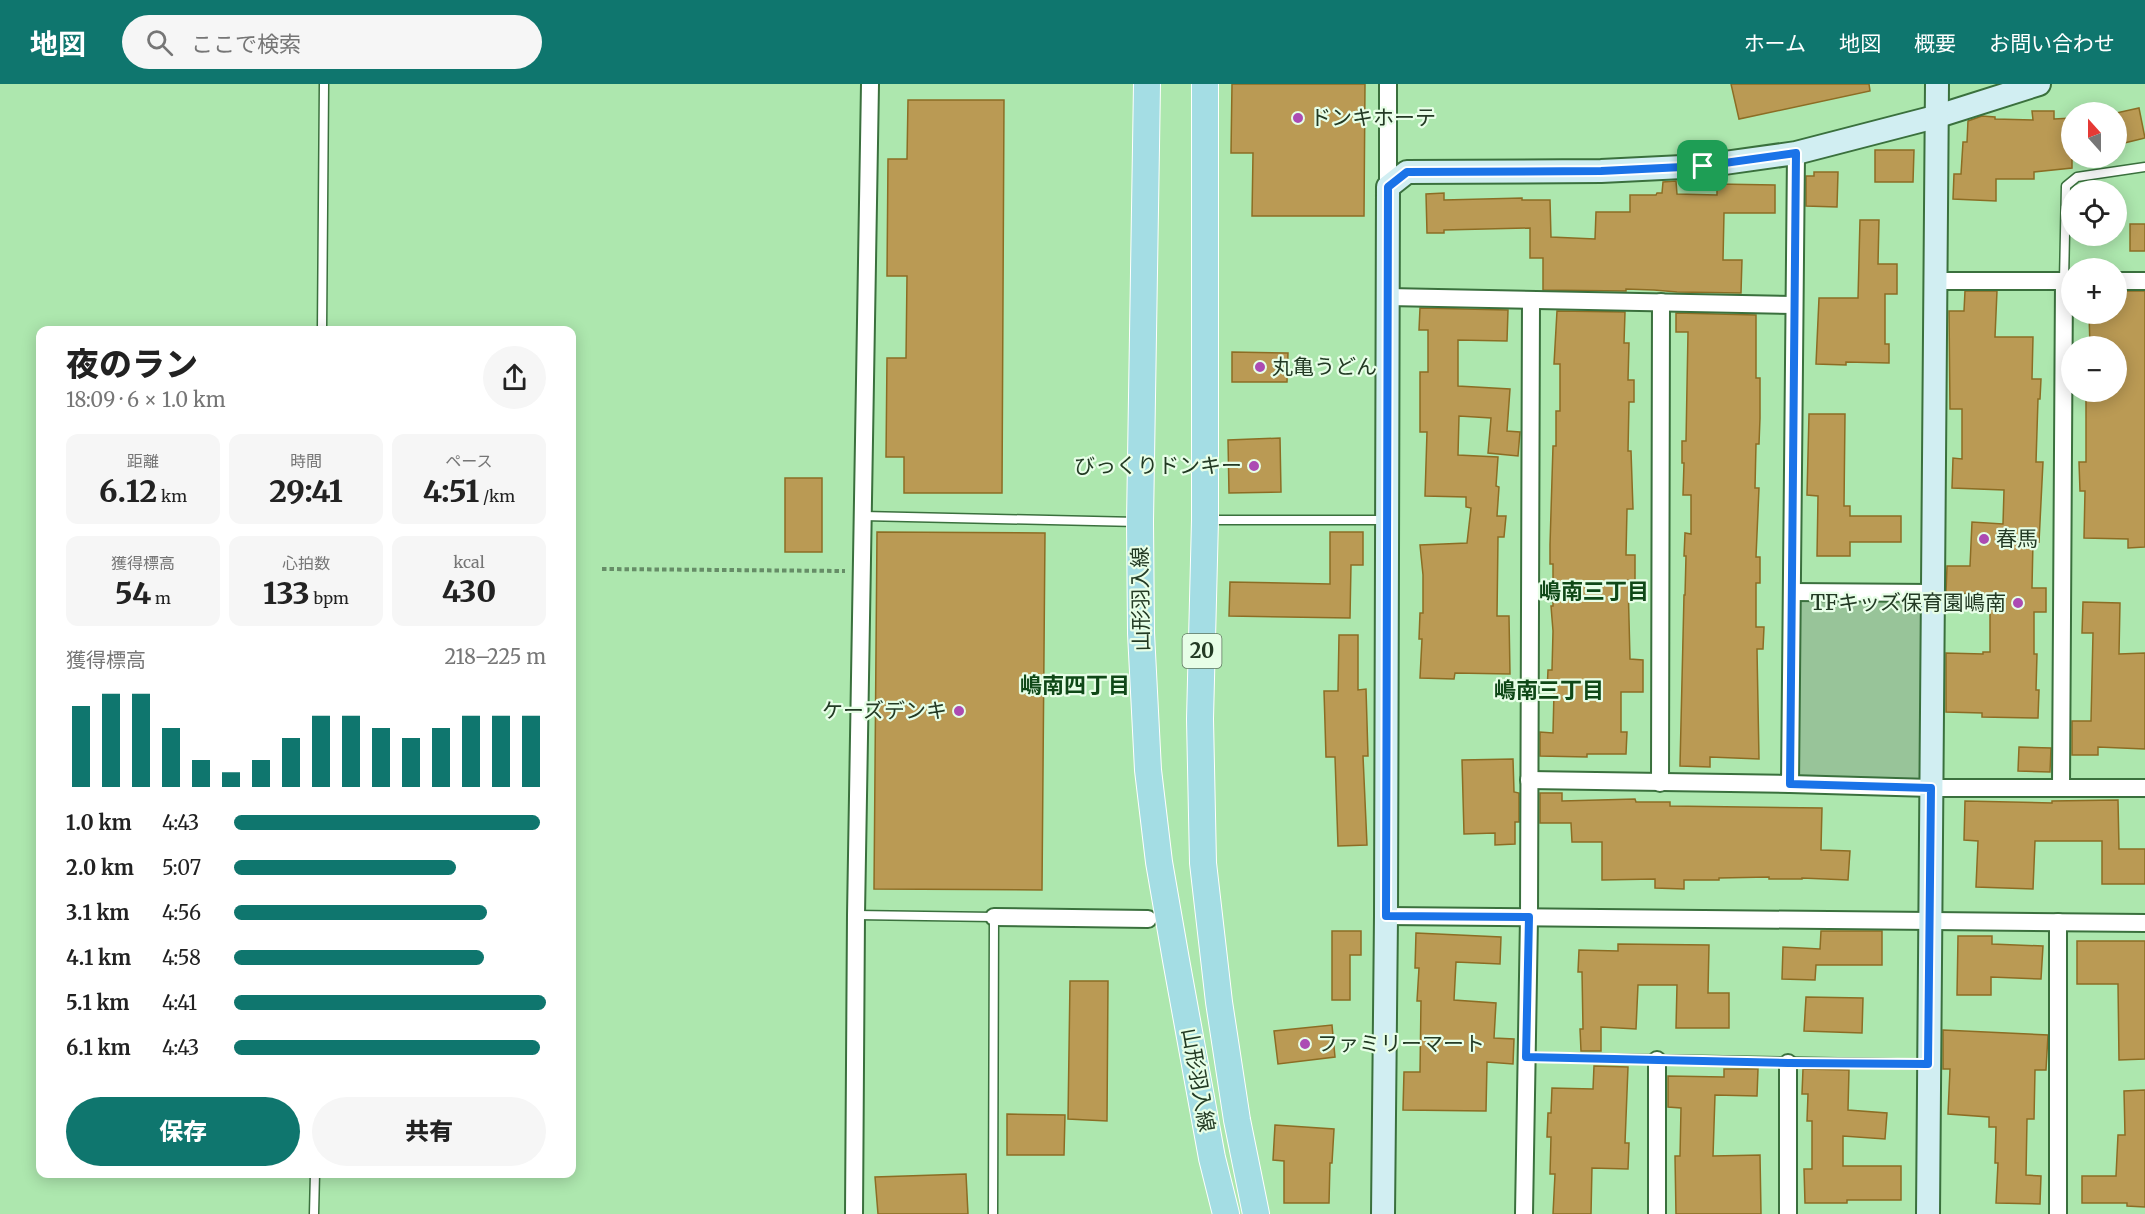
<!DOCTYPE html>
<html lang="ja">
<head>
<meta charset="utf-8">
<style>
	:root { --surface:#fff; --page:#f6f6f6; --text:#222; --muted:#767676; --accent:#0f766e }
	body { margin:0; font-family:Merriweather,"Noto Sans JP",serif; background:var(--page); color:var(--text); height:100vh; display:flex; flex-direction:column; font-size:22px; white-space:nowrap }
	* { box-sizing:border-box; margin:0 }
	p { font-size:20px; color:var(--muted) }
	.icon { flex:none; width:33px; height:33px; fill:none; stroke:currentColor; stroke-width:2; stroke-linecap:round; stroke-linejoin:round }
	.map { position:relative; flex:1; overflow:hidden }
	.sheet { position:absolute; left:36px; top:242px; width:540px; height:852px; display:flex; flex-direction:column; background:var(--surface); border-radius:12px; box-shadow:0 3px 15px #0003 }
	.sheet>* { flex:none }
	.needle { width:39px; rotate:339deg }
	.fabs { position:absolute; left:2061px; top:18px; display:grid; gap:12px }
	.fabs a { display:grid; place-items:center; width:66px; height:66px; border-radius:50%; background:var(--surface); box-shadow:0 3px 15px #0003; font-size:30px }
	.pin { position:absolute; display:grid; place-items:center; width:51px; height:51px; color:#fff; margin:-26px; border-radius:12px; box-shadow:0 3px 9px #0006 }
	.round { display:grid; place-items:center; flex:none; width:63px; height:63px; border-radius:32px; background:var(--page) }
	.summary { display:flex; align-items:center; justify-content:space-between; height:102px; padding:0 30px }
	h1 { font-size:33px; font-weight:800; line-height:45px }
	.stats { display:grid; grid-template-columns:repeat(3,1fr); gap:9px; height:102px; padding:6px 30px }
	.stats div { display:grid; align-content:center; border-radius:12px; background:var(--page); text-align:center }
	.stats b { font-size:30px; font-weight:800 }
	.stats small { font-size:16px; font-weight:400 }
	.stats p { font-size:16px }
	.chart { height:168px; padding:12px 30px }
	.chart p { display:flex; justify-content:space-between }
	.chart svg { width:100%; height:108px; margin-top:6px; stroke:var(--accent); stroke-width:6 }
	.action { display:flex; gap:12px; margin-top:auto; padding:12px 30px }
	.action a { flex:1; height:69px; border-radius:36px; background:var(--accent); color:#fff; font-size:24px; font-weight:800; line-height:69px; text-align:center }
	.action a+a { background:var(--page); color:var(--text) }
	ul { padding:0 30px; list-style:none; font-size:20px }
	li { display:grid; grid-template-columns:96px 72px 1fr; align-items:center; height:45px }
	li i { height:15px; border-radius:8px; background:var(--accent) }
	header { display:flex; align-items:center; gap:36px; box-sizing:border-box; height:84px; padding:0 30px; background:var(--accent); color:#fff }
	header strong { font-size:28px }
	nav { display:flex; gap:33px; margin-inline-start:auto; font-size:21px }
	.search { width:420px; height:54px; background:var(--page); display:flex; align-items:center; gap:15px; box-sizing:border-box; padding:0 21px; border-radius:33px; color:var(--muted); font-size:22px }
	.map>svg:first-child { display:block }
	.green { fill:#98c499 }
	.building { fill:#ba9a54; stroke:#8c6d24; stroke-width:1.5 }
	.lines { fill:none; stroke-linecap:round; stroke-linejoin:round }
	.lane-casing { stroke:#3a703d; stroke-width:11 }
	.street-casing { stroke:#3a703d; stroke-width:20 }
	.secondary-casing { stroke:#3a703d; stroke-width:26 }
	.primary-casing { stroke:#fff; stroke-width:28 }
	.path { stroke:#668d67; stroke-width:4; stroke-dasharray:4.5 3; stroke-linecap:butt }
	.lane { stroke:#fff; stroke-width:8 }
	.street { stroke:#fff; stroke-width:16 }
	.secondary { stroke:#d1eef2; stroke-width:22 }
	.primary { stroke:#a4dde4; stroke-width:26 }
	.route-casing { stroke:#fff; stroke-width:12 }
	.route { stroke:#1a73e8; stroke-width:8 }
	.poi-dot { fill:#ac4bb3; stroke:#e7fee7; stroke-width:2 }
	.labels { text-anchor:middle; stroke-width:4.5; stroke-linejoin:round; paint-order:stroke }
	.shield { fill:#e7fee7; stroke:#5e755e; stroke-width:1.5 }
	.shield-label { font-size:20px; font-weight:bold; fill:#233a24 }
	.poi-label { font-size:21px; fill:#233a24; stroke:#e7fee7; text-anchor:start }
	.street-label { font-size:21px; fill:#233a24; stroke:#e7fee7 }
	.neighbourhood-label { font-size:22px; font-weight:bold; fill:#0f4817; stroke:#e7fee7 }
</style>
</head>
<body>
<header>
<strong>地図</strong>
<div class="search"><svg class="icon" aria-label="search" viewBox="0 0 24 24"><circle cx="10" cy="10" r="6"/><path d="M15 15l6 6"/></svg>ここで検索</div>
<nav><a>ホーム</a><a>地図</a><a>概要</a><a>お問い合わせ</a></nav>
</header>
<div class="map">
<svg width="2145" height="1130" viewBox="0 0 2145 1130">
	<rect width="100%" height="100%" fill="#ade7ae"/>
	<path class="green" d="M 1792,508 L 1932,509 L 1931,704 L 1790,700 Z"/>
	<g class="building">
		<path d="M 1232,0 L 1365,0 L 1364,132 L 1252,132 L 1253,69 L 1231,69 Z"/>
		<path d="M 1731,0 L 1869,0 L 1870,7 L 1739,35 Z"/>
		<path d="M 908,16 L 1004,16 L 1002,409 L 904,409 L 904,373 L 886,373 L 887,274 L 906,274 L 907,192 L 887,192 L 888,75 L 907,75 Z"/>
		<path d="M 2139,24 L 2145,54 L 2120,60 L 2116,46 L 2116,29 Z"/>
		<path d="M 2032,27 L 2054,27 L 2054,35 L 2072,34 L 2072,84 L 2034,88 L 2034,95 L 1996,95 L 1996,117 L 1953,115 L 1954,90 L 1961,90 L 1963,58 L 1967,58 L 1968,37 L 1982,32 L 1995,33 L 1995,35 L 2033,36 Z"/>
		<path d="M 1875,66 L 1914,66 L 1913,98 L 1875,98 Z"/>
		<path d="M 1814,88 L 1838,88 L 1837,123 L 1806,122 L 1806,92 L 1814,92 Z"/>
		<path d="M 1676,97 L 1677,110 L 1717,111 L 1717,100 L 1775,101 L 1775,129 L 1724,129 L 1723,176 L 1742,176 L 1741,209 L 1677,208 L 1654,206 L 1626,205 L 1626,207 L 1543,206 L 1543,174 L 1530,174 L 1530,144 L 1444,146 L 1444,149 L 1427,149 L 1426,110 L 1444,109 L 1444,116 L 1522,114 L 1522,116 L 1550,116 L 1551,153 L 1595,155 L 1596,128 L 1630,128 L 1630,111 L 1656,111 L 1657,109 L 1662,109 L 1663,98 Z"/>
		<path d="M 1860,136 L 1879,136 L 1878,180 L 1897,180 L 1897,210 L 1885,210 L 1885,260 L 1889,260 L 1889,279 L 1846,278 L 1846,281 L 1816,280 L 1819,214 L 1858,214 Z"/>
		<rect x="2130" y="140" width="15" height="27"/>
		<path d="M 1965,207 L 1997,207 L 1995,253 L 2033,253 L 2032,295 L 2041,295 L 2040,315 L 2038,315 L 2036,378 L 2043,378 L 2039,458 L 2033,457 L 2032,504 L 2046,504 L 2046,528 L 2034,528 L 2034,570 L 2037,570 L 2036,606 L 2039,606 L 2038,634 L 1982,633 L 1982,629 L 1946,628 L 1946,569 L 1983,570 L 1983,568 L 1990,568 L 1990,510 L 1946,509 L 1947,482 L 1970,482 L 1972,438 L 2003,440 L 2004,406 L 1952,404 L 1953,374 L 1962,375 L 1962,325 L 1950,325 L 1949,227 L 1964,227 Z"/>
		<path d="M 2116,207 L 2145,207 L 2145,463 L 2128,464 L 2128,455 L 2084,454 L 2085,407 L 2080,407 L 2079,378 L 2086,378 L 2086,308 L 2116,308 L 2116,262 L 2090,262 L 2089,230 L 2116,230 Z"/>
		<path d="M 1420,224 L 1508,226 L 1507,257 L 1458,256 L 1458,302 L 1510,305 L 1507,347 L 1520,348 L 1518,372 L 1488,369 L 1491,334 L 1459,332 L 1458,371 L 1498,373 L 1496,402 L 1499,403 L 1497,432 L 1506,432 L 1504,453 L 1498,453 L 1497,532 L 1509,532 L 1510,590 L 1455,589 L 1454,595 L 1420,594 L 1422,555 L 1419,555 L 1420,529 L 1423,529 L 1423,491 L 1420,461 L 1467,459 L 1471,424 L 1466,423 L 1466,413 L 1425,412 L 1427,348 L 1420,348 L 1420,288 L 1428,288 L 1428,246 L 1419,246 Z"/>
		<path d="M 1557,227 L 1625,228 L 1624,259 L 1629,259 L 1628,296 L 1634,296 L 1634,318 L 1629,318 L 1628,367 L 1631,367 L 1633,425 L 1627,425 L 1626,471 L 1635,471 L 1635,496 L 1628,496 L 1630,575 L 1643,576 L 1643,608 L 1621,608 L 1621,648 L 1627,648 L 1626,670 L 1587,670 L 1587,673 L 1540,672 L 1540,648 L 1553,649 L 1554,608 L 1547,608 L 1548,586 L 1552,586 L 1553,547 L 1551,522 L 1553,522 L 1553,480 L 1550,480 L 1550,461 L 1553,362 L 1556,362 L 1556,327 L 1560,327 L 1560,280 L 1554,280 Z"/>
		<path d="M 1676,229 L 1756,231 L 1756,294 L 1760,294 L 1760,334 L 1759,360 L 1756,360 L 1755,404 L 1759,404 L 1756,473 L 1760,473 L 1760,499 L 1756,499 L 1756,543 L 1764,543 L 1763,565 L 1757,565 L 1759,675 L 1710,673 L 1710,683 L 1680,682 L 1684,511 L 1685,511 L 1686,472 L 1684,472 L 1685,449 L 1691,450 L 1691,411 L 1683,411 L 1684,379 L 1682,379 L 1682,357 L 1686,357 L 1688,248 L 1676,248 Z"/>
		<path d="M 1232,268 L 1288,269 L 1287,298 L 1232,298 Z"/>
		<path d="M 1809,330 L 1845,330 L 1844,422 L 1850,422 L 1850,432 L 1901,432 L 1901,458 L 1850,458 L 1850,472 L 1817,472 L 1818,412 L 1807,411 Z"/>
		<path d="M 1280,354 L 1281,408 L 1229,409 L 1228,356 Z"/>
		<rect x="785" y="394" width="37" height="74"/>
		<path d="M 877,448 L 1045,449 L 1042,806 L 874,805 Z"/>
		<path d="M 1330,448 L 1363,448 L 1363,481 L 1351,481 L 1350,534 L 1229,532 L 1230,498 L 1330,500 Z"/>
		<path d="M 2083,518 L 2120,519 L 2119,570 L 2145,569 L 2145,665 L 2098,663 L 2098,671 L 2072,671 L 2072,637 L 2091,637 L 2093,549 L 2082,549 Z"/>
		<path d="M 1339,551 L 1358,551 L 1358,606 L 1366,605 L 1368,672 L 1363,672 L 1367,761 L 1338,762 L 1335,673 L 1326,673 L 1324,607 L 1338,607 Z"/>
		<path d="M 2019,663 L 2051,664 L 2050,688 L 2018,687 Z"/>
		<path d="M 1513,675 L 1514,708 L 1519,709 L 1519,738 L 1515,738 L 1515,760 L 1495,761 L 1495,749 L 1464,750 L 1462,676 Z"/>
		<path d="M 1540,709 L 1562,709 L 1562,717 L 1635,715 L 1636,718 L 1670,718 L 1670,722 L 1822,724 L 1821,766 L 1850,767 L 1848,796 L 1802,794 L 1802,795 L 1769,795 L 1769,793 L 1719,794 L 1719,796 L 1684,796 L 1684,805 L 1655,804 L 1655,795 L 1602,796 L 1602,758 L 1572,758 L 1571,739 L 1540,739 Z"/>
		<path d="M 2118,716 L 2119,765 L 2145,765 L 2145,800 L 2102,800 L 2102,757 L 2035,757 L 2033,805 L 1976,803 L 1978,757 L 1964,756 L 1965,717 L 2052,719 L 2052,717 Z"/>
		<path d="M 1332,847 L 1361,847 L 1361,871 L 1350,871 L 1350,916 L 1332,916 Z"/>
		<path d="M 1821,847 L 1882,847 L 1882,881 L 1816,881 L 1815,896 L 1782,895 L 1783,863 L 1820,865 Z"/>
		<path d="M 1416,849 L 1501,853 L 1500,880 L 1456,878 L 1454,916 L 1496,919 L 1494,954 L 1514,955 L 1513,980 L 1487,978 L 1486,1027 L 1403,1026 L 1404,988 L 1420,988 L 1421,917 L 1417,917 L 1419,884 L 1415,884 Z"/>
		<path d="M 1958,852 L 1992,852 L 1992,860 L 2043,862 L 2041,895 L 1991,893 L 1991,911 L 1957,911 Z"/>
		<path d="M 2077,857 L 2145,857 L 2145,975 L 2119,976 L 2118,900 L 2077,900 Z"/>
		<path d="M 1618,860 L 1709,861 L 1708,909 L 1729,909 L 1729,944 L 1676,944 L 1677,901 L 1638,901 L 1636,945 L 1601,943 L 1601,967 L 1581,967 L 1580,945 L 1583,945 L 1582,888 L 1578,888 L 1579,866 L 1618,867 Z"/>
		<path d="M 1070,897 L 1108,897 L 1107,1037 L 1068,1035 Z"/>
		<path d="M 1806,913 L 1863,914 L 1862,949 L 1804,947 Z"/>
		<path d="M 1332,941 L 1335,973 L 1278,980 L 1274,947 Z"/>
		<path d="M 1943,946 L 2048,951 L 2046,986 L 2035,986 L 2034,1035 L 2027,1035 L 2026,1091 L 2041,1092 L 2040,1120 L 1996,1119 L 1998,1079 L 1995,1079 L 1996,1043 L 1989,1043 L 1989,1033 L 1948,1030 L 1950,985 L 1943,985 Z"/>
		<path d="M 1594,982 L 1628,983 L 1625,1059 L 1629,1059 L 1628,1085 L 1592,1084 L 1591,1130 L 1553,1130 L 1555,1090 L 1550,1090 L 1551,1053 L 1547,1053 L 1548,1029 L 1551,1029 L 1552,1004 L 1593,1005 Z"/>
		<path d="M 1724,985 L 1758,985 L 1757,1012 L 1715,1011 L 1713,1072 L 1760,1071 L 1761,1130 L 1676,1130 L 1675,1072 L 1680,1072 L 1681,1024 L 1668,1023 L 1668,992 L 1724,993 Z"/>
		<path d="M 1803,985 L 1849,986 L 1848,1026 L 1887,1029 L 1885,1055 L 1843,1052 L 1843,1082 L 1901,1082 L 1901,1116 L 1847,1116 L 1847,1119 L 1805,1119 L 1804,1085 L 1812,1085 L 1812,1037 L 1807,1037 L 1808,1010 L 1802,1010 Z"/>
		<path d="M 2145,1006 L 2145,1123 L 2127,1122 L 2127,1119 L 2082,1119 L 2082,1092 L 2116,1092 L 2118,1051 L 2125,1051 L 2124,1007 Z"/>
		<path d="M 1007,1030 L 1065,1031 L 1064,1071 L 1007,1071 Z"/>
		<path d="M 1275,1041 L 1334,1045 L 1332,1079 L 1330,1079 L 1329,1119 L 1284,1119 L 1284,1077 L 1273,1076 Z"/>
		<path d="M 966,1090 L 968,1130 L 878,1130 L 875,1093 Z"/>
	</g>
	<g class="lines">
		<defs>
			<g id="lane">
				<path d="M 2064,197 L 2066,102 L 2077,93 L 2145,83"/>
				<path d="M 322,246 L 324,0"/>
				<path d="M 863,432 L 1138,438"/>
				<path d="M 1208,436 L 1387,436"/>
				<path d="M 856,831 L 994,833 L 993,1130"/>
				<path d="M 1526,973 L 1927,980"/>
				<path d="M 314,1130 L 315,1089"/>
			</g>
			<g id="street">
				<path d="M 1388,0 L 1388,103"/>
				<path d="M 1934,197 L 2072,197"/>
				<path d="M 2116,197 L 2145,197"/>
				<path d="M 1388,213 L 1794,221"/>
				<path d="M 1792,508 L 1932,509"/>
				<path d="M 1529,696 L 1790,700 L 1796,69"/>
				<path d="M 1660,699 L 1661,218"/>
				<path d="M 1790,700 L 1931,704 L 2145,704"/>
				<path d="M 2061,703 L 2064,197"/>
				<path d="M 1386,832 L 2145,839"/>
				<path d="M 994,833 L 1148,835"/>
				<path d="M 1657,976 L 1657,1130"/>
				<path d="M 1788,979 L 1788,1130"/>
				<path d="M 854,1130 L 856,831 L 870,0"/>
				<path d="M 1524,1130 L 1529,833 L 1531,216"/>
				<path d="M 2058,1130 L 2058,838"/>
			</g>
			<g id="secondary">
				<path d="M 1383,1130 L 1386,832 L 1388,103 L 1407,88 L 1601,87 L 1703,82 L 1796,69 L 1935,33 L 2039,0"/>
				<path d="M 1928,1130 L 1937,0"/>
			</g>
			<g id="primary">
				<path d="M 1147,0 L 1140,438 L 1141,549 L 1148,686 L 1159,778 L 1176,876 L 1212,1074 L 1226,1130"/>
				<path d="M 1205,0 L 1205,436 L 1200,635 L 1203,779 L 1219,918 L 1237,1036 L 1256,1130"/>
			</g>
		</defs>
		<use href="#lane" class="lane-casing"/>
		<use href="#street" class="street-casing"/>
		<use href="#secondary" class="secondary-casing"/>
		<use href="#primary" class="primary-casing"/>
		<path class="path" d="M 602,485 L 845,487"/>
		<use href="#lane" class="lane"/>
		<use href="#street" class="street"/>
		<use href="#secondary" class="secondary"/>
		<use href="#primary" class="primary"/>
	</g>
	<g class="lines">
		<defs>
			<path id="route" d="M 1796,69 L 1790,700 L 1931,704 L 1928,980 L 1788,979 L 1526,973 L 1529,833 L 1386,832 L 1388,103 L 1407,88 L 1601,87 L 1703,82 Z"/>
		</defs>
		<use href="#route" class="route-casing"/>
		<use href="#route" class="route"/>
	</g>
	<g class="poi-dot">
		<circle cx="1298" cy="34" r="6"/>
		<circle cx="1260" cy="283" r="6"/>
		<circle cx="1254" cy="382" r="6"/>
		<circle cx="1984" cy="455" r="6"/>
		<circle cx="2018" cy="519" r="6"/>
		<circle cx="959" cy="627" r="6"/>
		<circle cx="1305" cy="960" r="6"/>
	</g>
	<g class="labels">
		<rect class="shield" x="1182.5" y="550" width="39" height="34" rx="4.5"/>
		<g class="shield-label">
			<text x="1202" y="574">20</text>
		</g>
		<g class="poi-label">
			<text x="1310" y="41">ドンキホーテ</text>
			<text x="1272" y="290">丸亀うどん</text>
			<text x="1242" y="389" text-anchor="end">びっくりドンキー</text>
			<text x="1996" y="462">春馬</text>
			<text x="2006" y="526" text-anchor="end">TFキッズ保育園嶋南</text>
			<text x="947" y="634" text-anchor="end">ケーズデンキ</text>
			<text x="1317" y="967">ファミリーマート</text>
		</g>
		<g class="street-label">
			<text transform="translate(1141 515) rotate(-91)" y="7">山形羽入線</text>
			<text transform="translate(1198 996) rotate(80)" y="7">山形羽入線</text>
		</g>
		<g class="neighbourhood-label">
			<text x="1594" y="515">嶋南三丁目</text>
			<text x="1075" y="609">嶋南四丁目</text>
			<text x="1549" y="614">嶋南三丁目</text>
		</g>
	</g>
</svg>
<div class="fabs">
<a><svg class="needle" viewBox="-14 -14 28 28"><path d="M0-13l5 13h-10z" fill="#e53935"/><path d="M0 13l5-13h-10z" fill="#767676"/></svg></a>
<a><svg class="icon" aria-label="locate" viewBox="0 0 24 24"><circle cx="12" cy="12" r="6"/><path d="M12 2v4M12 18v4M2 12h4M18 12h4"/></svg></a>
<a>+</a>
<a>−</a>
</div>
<div class="pin" style="left:1703px;top:82px;background:#1e9e55"><svg class="icon" aria-label="arrive" viewBox="0 0 24 24"><path d="M6 21V4h12l-3 4 3 4H6"/></svg></div>
<section class="sheet">
<div class="summary"><div><h1>夜のラン</h1><p>18:09 · 6 × 1.0 km</p></div><a class="round"><svg class="icon" aria-label="share" viewBox="0 0 24 24"><path d="M12 15V3M7 8l5-5 5 5M5 13v7h14v-7"/></svg></a></div>
<div class="stats">
<div><p>距離</p><b>6.12<small> km</small></b></div>
<div><p>時間</p><b>29:41</b></div>
<div><p>ペース</p><b>4:51<small> /km</small></b></div>
</div>
<div class="stats">
<div><p>獲得標高</p><b>54<small> m</small></b></div>
<div><p>心拍数</p><b>133<small> bpm</small></b></div>
<div><p>kcal</p><b>430</b></div>
</div>
<div class="chart"><p><span>獲得標高</span>218–225 m</p>
<svg viewBox="0 0 160 44" preserveAspectRatio="none"><path d="M5 44V11M15 44V6M25 44V6M35 44V20M45 44V33M55 44V38M65 44V33M75 44V24M85 44V15M95 44V15M105 44V20M115 44V24M125 44V20M135 44V15M145 44V15M155 44V15"/></svg>
</div>
<ul>
<li><b>1.0 km</b>4:43<i style="width:98%"></i></li>
<li><b>2.0 km</b>5:07<i style="width:71%"></i></li>
<li><b>3.1 km</b>4:56<i style="width:81%"></i></li>
<li><b>4.1 km</b>4:58<i style="width:80%"></i></li>
<li><b>5.1 km</b>4:41<i style="width:100%"></i></li>
<li><b>6.1 km</b>4:43<i style="width:98%"></i></li>
</ul>
<div class="action"><a>保存</a><a>共有</a></div>
</section>
</div>
</body>
</html>
